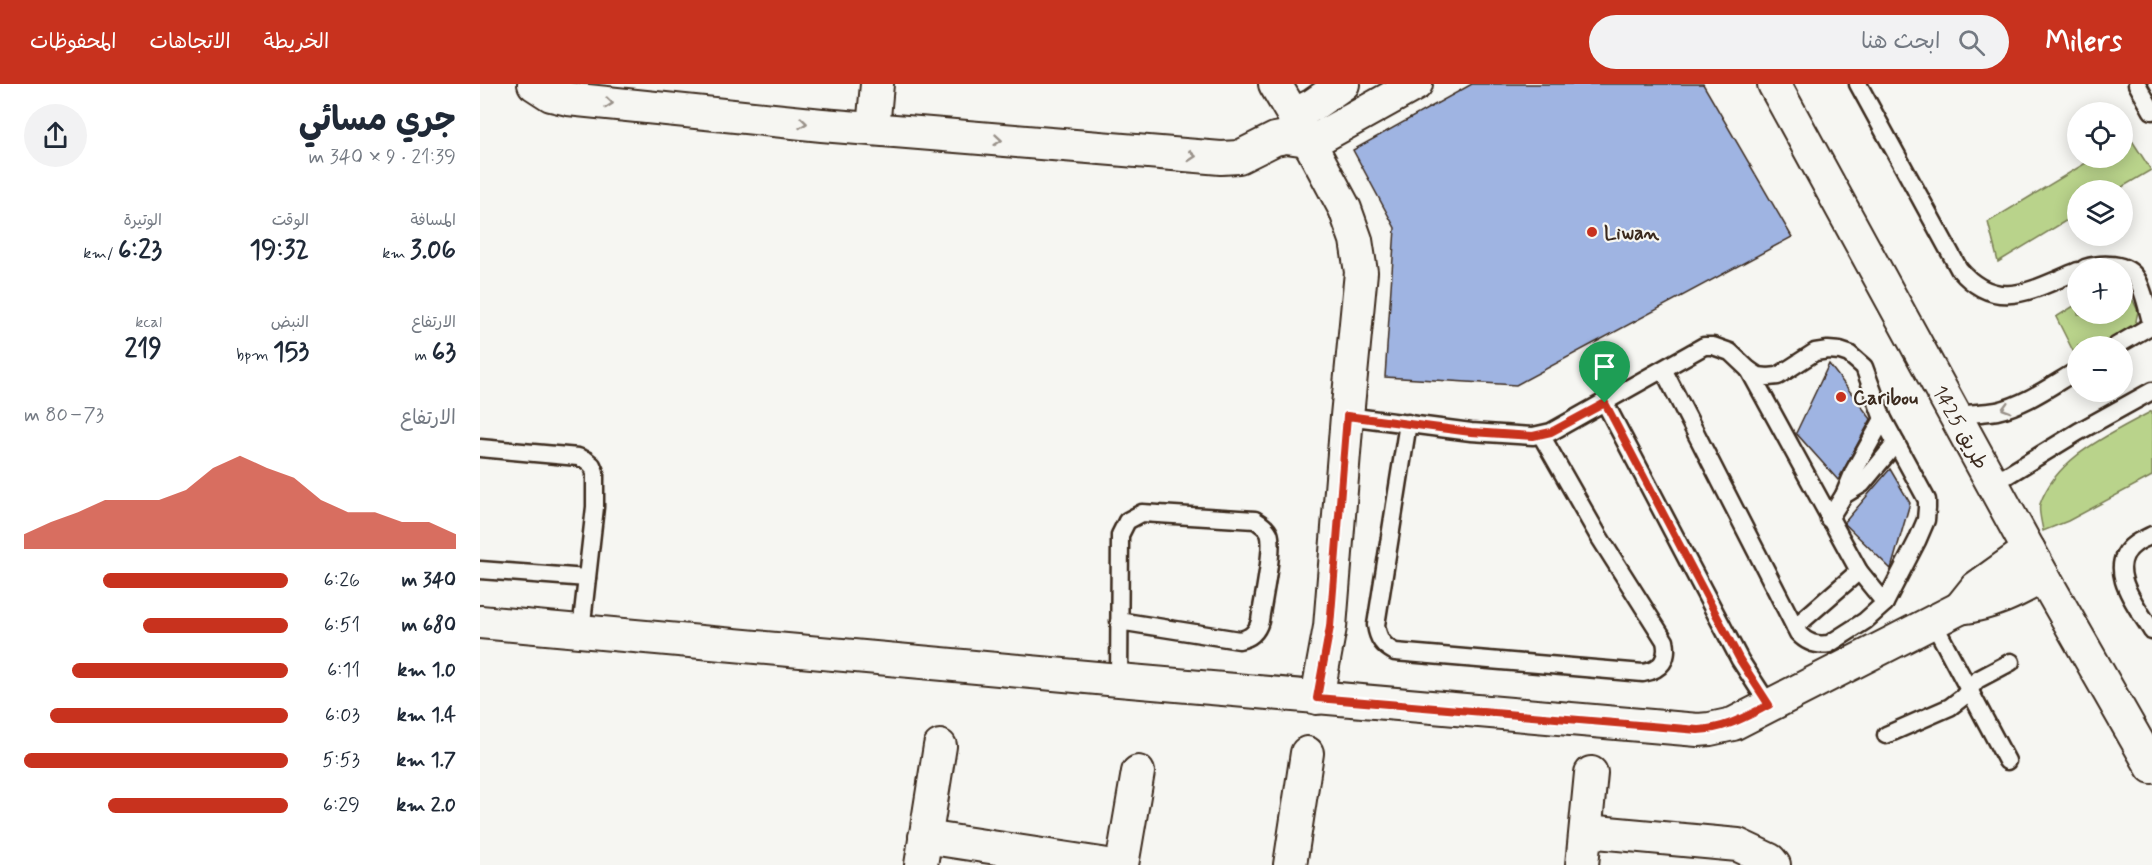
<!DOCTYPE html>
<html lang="ar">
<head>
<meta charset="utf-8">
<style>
	:root { --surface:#fff; --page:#f2f2f3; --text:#1f2937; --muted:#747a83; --accent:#c8321e }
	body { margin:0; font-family:Mynerve,"Playpen Sans Arabic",sans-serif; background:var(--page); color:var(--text); direction:rtl; height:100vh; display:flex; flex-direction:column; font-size:22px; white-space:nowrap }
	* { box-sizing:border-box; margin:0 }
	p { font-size:20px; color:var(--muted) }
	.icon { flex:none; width:33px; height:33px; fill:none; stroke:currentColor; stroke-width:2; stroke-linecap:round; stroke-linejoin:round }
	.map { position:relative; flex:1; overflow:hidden; direction:ltr }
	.side { display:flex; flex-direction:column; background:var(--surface); width:480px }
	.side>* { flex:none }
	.tools { position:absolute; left:1587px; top:18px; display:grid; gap:12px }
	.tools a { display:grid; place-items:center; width:66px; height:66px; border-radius:50%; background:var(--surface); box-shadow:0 3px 15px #0003; font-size:30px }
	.pin { position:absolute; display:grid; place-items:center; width:51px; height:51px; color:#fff; margin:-62px -26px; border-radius:50% 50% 50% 0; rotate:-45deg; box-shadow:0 0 6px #0007 }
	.pin .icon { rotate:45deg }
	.round { display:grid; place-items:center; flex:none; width:63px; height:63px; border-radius:32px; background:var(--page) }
	.overview { display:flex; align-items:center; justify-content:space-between; height:102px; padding:0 24px }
	h1 { font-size:33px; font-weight:700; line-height:45px }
	.figures { display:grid; grid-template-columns:repeat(3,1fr); gap:9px; height:102px; padding:6px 24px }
	.figures div { display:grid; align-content:center }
	.figures b { font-size:26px; font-weight:700 }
	.figures small { font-size:16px; font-weight:400 }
	.figures p { font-size:16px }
	.chart { height:168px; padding:12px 24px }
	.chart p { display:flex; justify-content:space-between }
	.chart svg { width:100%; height:108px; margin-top:6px; fill:var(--accent); opacity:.7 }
	ul { padding:0 24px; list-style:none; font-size:20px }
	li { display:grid; grid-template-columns:96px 72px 1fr; align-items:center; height:45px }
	li i { height:15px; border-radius:8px; background:var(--accent) }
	header { display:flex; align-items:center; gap:36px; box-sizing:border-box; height:84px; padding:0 30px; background:var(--accent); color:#fff }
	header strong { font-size:28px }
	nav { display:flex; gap:33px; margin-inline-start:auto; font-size:21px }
	.search { width:420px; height:54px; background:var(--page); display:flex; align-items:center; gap:15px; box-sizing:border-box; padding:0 21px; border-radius:33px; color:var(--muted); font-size:22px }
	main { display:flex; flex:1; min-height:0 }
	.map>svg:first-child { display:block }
	.green { fill:#b9d38b; stroke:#7a7e54; stroke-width:1.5 }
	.building { fill:#9fb4e2; stroke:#3b2a1e; stroke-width:1.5 }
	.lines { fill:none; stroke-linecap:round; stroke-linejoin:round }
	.service-casing { stroke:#3b2a1e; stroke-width:21 }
	.minor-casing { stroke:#3b2a1e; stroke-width:36 }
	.service { stroke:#f6f6f2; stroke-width:16 }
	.minor { stroke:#f6f6f2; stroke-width:32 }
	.oneway { stroke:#989088 }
	.route-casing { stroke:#fff; stroke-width:12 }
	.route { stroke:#c8321e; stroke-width:8 }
	.poi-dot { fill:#c8321e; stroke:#f6f6f2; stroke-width:2 }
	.labels { text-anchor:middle; stroke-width:4.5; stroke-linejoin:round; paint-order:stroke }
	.poi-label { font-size:20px; font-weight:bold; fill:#3b2a1e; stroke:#f6f6f2; text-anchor:start }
	.street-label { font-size:20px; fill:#3b2a1e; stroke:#f6f6f2 }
</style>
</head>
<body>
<header>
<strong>Milers</strong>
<div class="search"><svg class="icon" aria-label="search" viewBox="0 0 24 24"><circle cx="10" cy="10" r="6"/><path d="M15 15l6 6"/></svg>ابحث هنا</div>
<nav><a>الخريطة</a><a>الاتجاهات</a><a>المحفوظات</a></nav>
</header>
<main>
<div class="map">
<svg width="1672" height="781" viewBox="0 0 1672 781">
	<rect width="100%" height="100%" fill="#f6f6f2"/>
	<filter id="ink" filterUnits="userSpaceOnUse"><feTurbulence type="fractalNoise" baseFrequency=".0167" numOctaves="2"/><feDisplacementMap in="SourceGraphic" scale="12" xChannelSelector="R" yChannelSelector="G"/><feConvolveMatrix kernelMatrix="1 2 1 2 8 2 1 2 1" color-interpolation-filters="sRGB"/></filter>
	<g filter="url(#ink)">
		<g class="green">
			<path d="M 1649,52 L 1671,86 L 1637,106 L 1598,106 L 1597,130 L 1518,178 L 1508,138 L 1614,74 L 1642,74 L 1643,56 Z"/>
			<path d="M 1643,206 L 1648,206 L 1658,227 L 1653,252 L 1624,257 L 1614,262 L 1598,262 L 1596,273 L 1576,233 L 1597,220 L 1598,230 L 1642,230 Z"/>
			<path d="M 1672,327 L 1672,392 L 1588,437 L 1563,447 C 1562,439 1558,427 1560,420 C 1577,372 1631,350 1672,327 Z"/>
		</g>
		<g class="building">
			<path d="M 992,0 L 1223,0 L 1312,153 L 1036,301 L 905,293 L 915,144 L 873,66 Z"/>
			<path d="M 1349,280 L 1391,335 L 1358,396 L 1316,349 Z"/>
			<path d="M 1410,385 L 1430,419 L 1411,485 L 1364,439 Z"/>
		</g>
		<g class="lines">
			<defs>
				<g id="service">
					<path d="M 1378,0 L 1479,185 C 1517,230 1553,205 1598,187"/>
					<path d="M 1657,0 L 1672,27"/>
					<path d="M 1605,184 C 1621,179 1647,178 1657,195 C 1664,206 1668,228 1672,241"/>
					<path d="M 1636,262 L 1672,241"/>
					<path d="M 1269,286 L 1379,487 L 1405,519"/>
					<path d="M 1125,319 L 1260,576 L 1289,621"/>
					<path d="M 1474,331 C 1488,330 1503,329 1517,327 C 1547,320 1572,301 1598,286"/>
					<path d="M 867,332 L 991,348 L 1053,352 L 1071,348 L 1224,262 L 1233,262 L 1250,268 L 1269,286 L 1278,292 L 1288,293 L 1298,292 L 1335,268 L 1348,266 L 1360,267 L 1369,270 L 1384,283 L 1403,335 L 1447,416 L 1447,424 L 1446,436 L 1437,457 L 1405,519 L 1385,537 L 1349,560 C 1336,562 1327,559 1318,549 L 1183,285"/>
					<path d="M 928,339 L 896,541 C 898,555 903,562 915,568 L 1163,589 C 1181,586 1189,575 1185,557 L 1118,451 L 1061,351"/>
					<path d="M 0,364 L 98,373 L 106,376 L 112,381 L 115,388 L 115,423 L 101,547"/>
					<path d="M 1513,400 L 1598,348 L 1672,307"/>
					<path d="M 1364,411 L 1382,400 L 1416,359"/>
					<path d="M 1349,435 L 1364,411 L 1374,387 L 1403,335"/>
					<path d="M 1672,451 C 1667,454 1660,456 1655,460 C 1623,483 1658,524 1672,547"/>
					<path d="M 0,486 L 107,494"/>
					<path d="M 639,537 L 759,556 C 771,554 777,548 780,537 C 782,519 795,463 789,449 C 786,443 780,439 775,436 L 662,429 L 647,437 L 640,451 L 639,596"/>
					<path d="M 1453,538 L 1527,677"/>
					<path d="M 1315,543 L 1379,487"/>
					<path d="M 1406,651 L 1470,623 L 1483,613 L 1497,596 L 1531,578"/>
				</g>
				<g id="minor">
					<path d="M 54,0 L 71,11 L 88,15 L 342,41 L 741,74 L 759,73 L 795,55 L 806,53 L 828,56 L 839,54 L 936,0"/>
					<path d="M 795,0 L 828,56 L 865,125 L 876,156 L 881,188 L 867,332 L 850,543 L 837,614"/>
					<path d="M 1294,0 L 1563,492 L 1672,683"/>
					<path d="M 813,31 L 833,21 L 863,0"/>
					<path d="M 393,45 L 397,0"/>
					<path d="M 1480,524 L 1496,504 L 1549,466"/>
					<path d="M 0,538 L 639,596 L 1218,646 L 1230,645 L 1253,640 L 1480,524 C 1511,520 1536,508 1563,492"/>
					<path d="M 1106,747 L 1258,761 L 1290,776 L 1294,781"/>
					<path d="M 445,753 L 628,781"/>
					<path d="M 441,781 L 460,662"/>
					<path d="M 642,781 L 658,688"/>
					<path d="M 810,781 L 827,669"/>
					<path d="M 1102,781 L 1111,689"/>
				</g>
			</defs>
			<use href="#service" class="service-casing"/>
			<use href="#minor" class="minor-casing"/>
			<use href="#service" class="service"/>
			<use href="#minor" class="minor"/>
		</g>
		<defs><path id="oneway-chevron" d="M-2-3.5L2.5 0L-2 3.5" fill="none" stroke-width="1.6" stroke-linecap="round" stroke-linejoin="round" transform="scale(1.5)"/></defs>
		<g class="oneway">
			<use href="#oneway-chevron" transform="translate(129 19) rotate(6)"/>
			<use href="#oneway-chevron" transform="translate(323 39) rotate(6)"/>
			<use href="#oneway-chevron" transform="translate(518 56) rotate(5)"/>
			<use href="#oneway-chevron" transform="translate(712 72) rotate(5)"/>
			<use href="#oneway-chevron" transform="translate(1526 324) rotate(164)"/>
		</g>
	</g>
	<g class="lines" filter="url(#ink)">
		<defs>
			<path id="route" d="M 1125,319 L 1260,576 L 1289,621 C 1265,633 1245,645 1218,646 L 837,614 L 850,543 L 867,332 L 991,348 L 1053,352 L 1071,348 Z"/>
		</defs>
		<use href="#route" class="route-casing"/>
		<use href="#route" class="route"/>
	</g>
	<g class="poi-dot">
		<circle cx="1112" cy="148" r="6"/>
		<circle cx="1361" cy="313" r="6"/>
	</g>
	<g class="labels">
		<g class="poi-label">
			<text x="1124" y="155">Liwan</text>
			<text x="1373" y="320">Caribou</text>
		</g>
		<g class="street-label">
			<text transform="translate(1481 343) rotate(61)" y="7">طريق 1425</text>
		</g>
	</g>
</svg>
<div class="tools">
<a><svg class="icon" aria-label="locate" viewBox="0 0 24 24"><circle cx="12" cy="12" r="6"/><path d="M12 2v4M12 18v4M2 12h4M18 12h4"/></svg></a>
<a><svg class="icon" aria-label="layers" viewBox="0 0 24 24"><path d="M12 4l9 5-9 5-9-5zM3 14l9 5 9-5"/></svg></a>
<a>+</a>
<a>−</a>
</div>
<div class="pin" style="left:1125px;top:319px;background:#1e9e55"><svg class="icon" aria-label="arrive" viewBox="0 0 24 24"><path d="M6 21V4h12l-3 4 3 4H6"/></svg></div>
</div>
<section class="side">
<div class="overview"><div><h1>جري مسائي</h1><p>21:39 · 9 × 340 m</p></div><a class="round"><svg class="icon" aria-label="share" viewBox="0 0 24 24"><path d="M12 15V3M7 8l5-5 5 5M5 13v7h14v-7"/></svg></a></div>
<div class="figures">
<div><p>المسافة</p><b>3.06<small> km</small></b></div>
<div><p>الوقت</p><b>19:32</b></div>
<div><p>الوتيرة</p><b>6:23<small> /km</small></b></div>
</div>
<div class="figures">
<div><p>الارتفاع</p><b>63<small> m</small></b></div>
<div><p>النبض</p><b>153<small> bpm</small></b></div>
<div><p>kcal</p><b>219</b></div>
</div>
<div class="chart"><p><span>الارتفاع</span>73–80 m</p>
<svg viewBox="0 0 160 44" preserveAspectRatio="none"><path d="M0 44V38L10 33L20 29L30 24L40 24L50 24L60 20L70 11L80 6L90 11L100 15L110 24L120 29L130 29L140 33L150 33L160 38V44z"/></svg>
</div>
<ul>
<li><b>340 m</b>6:26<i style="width:70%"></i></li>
<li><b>680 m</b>6:51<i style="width:55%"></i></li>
<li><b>1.0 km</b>6:11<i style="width:82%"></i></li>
<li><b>1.4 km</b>6:03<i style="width:90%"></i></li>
<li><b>1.7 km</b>5:53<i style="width:100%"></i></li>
<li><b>2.0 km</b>6:29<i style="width:68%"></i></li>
</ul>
</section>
</main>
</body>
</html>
